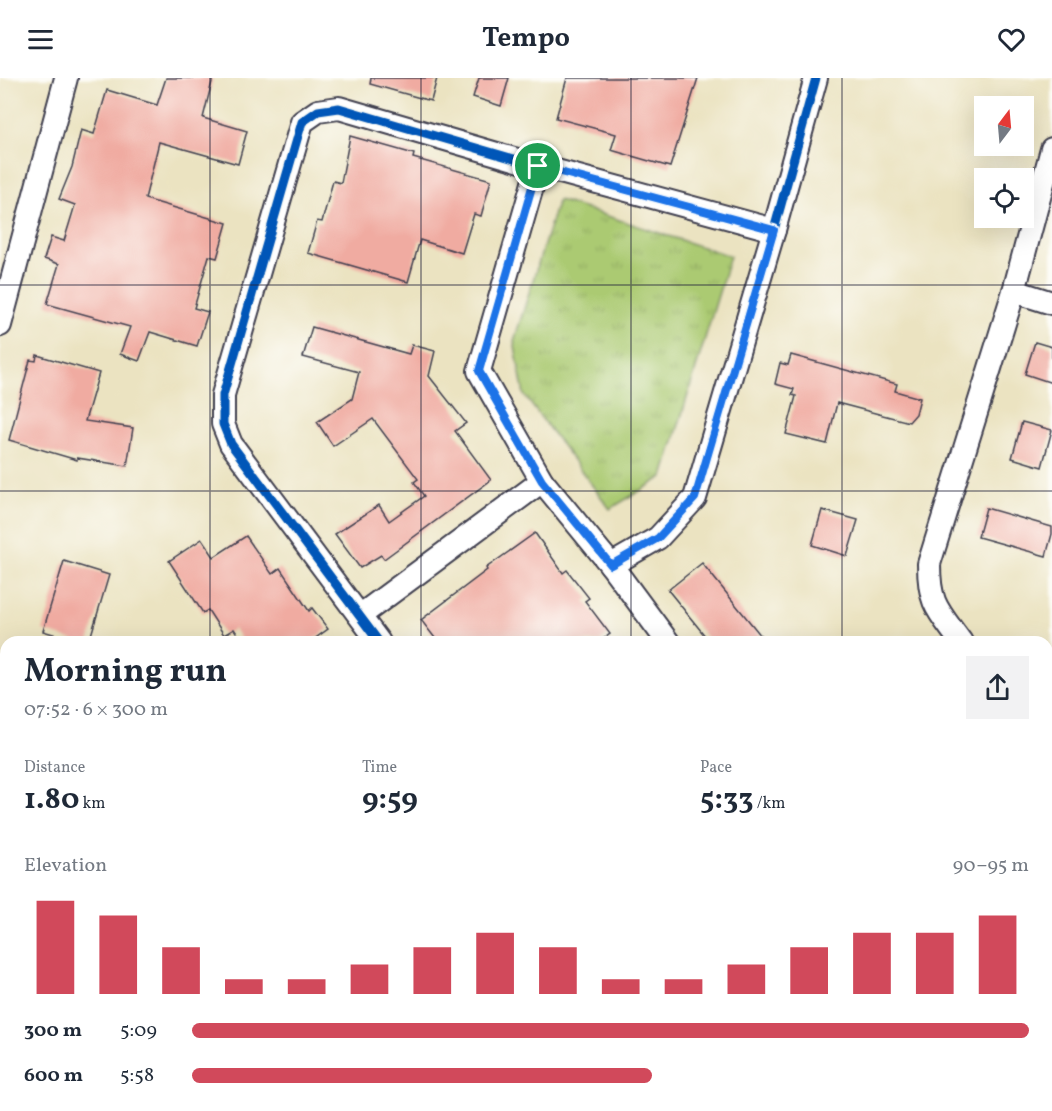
<!DOCTYPE html>
<html lang="en">
<head>
<meta charset="utf-8">
<style>
	:root { --surface:#fff; --page:#f2f2f3; --text:#1f2937; --muted:#747a83; --accent:#d1495b }
	body { margin:0; font-family:Vollkorn,serif; background:var(--page); color:var(--text); height:100vh; display:flex; flex-direction:column; font-size:22px; white-space:nowrap }
	* { box-sizing:border-box; margin:0 }
	p { font-size:20px; color:var(--muted) }
	.icon { flex:none; width:33px; height:33px; fill:none; stroke:currentColor; stroke-width:2; stroke-linecap:round; stroke-linejoin:round }
	.map { position:relative; flex:1; overflow:hidden }
	.panel { position:absolute; left:0px; top:558px; width:1053px; height:476px; display:flex; flex-direction:column; background:var(--surface); border-radius:18px 18px 0 0; box-shadow:0 6px 24px #0002 }
	.panel>* { flex:none }
	.needle { width:39px; rotate:16deg }
	.buttons { position:absolute; left:974px; top:18px; display:grid; gap:12px }
	.buttons a { display:grid; place-items:center; width:60px; height:60px; border-radius:0px; background:var(--surface); box-shadow:0 6px 24px #0002; font-size:30px }
	.pin { position:absolute; display:grid; place-items:center; width:51px; height:51px; color:#fff; margin:-26px; border:3px solid #fff; border-radius:50%; box-shadow:0 2px 6px #0007 }
	.round { display:grid; place-items:center; flex:none; width:63px; height:63px; border-radius:0px; background:var(--page) }
	.headline { display:flex; align-items:center; justify-content:space-between; height:102px; padding:0 24px }
	h1 { font-size:33px; font-weight:700; line-height:45px }
	.metrics { display:grid; grid-template-columns:repeat(3,1fr); gap:9px; height:102px; padding:6px 24px }
	.metrics div { display:grid; align-content:center }
	.metrics b { font-size:30px; font-weight:700 }
	.metrics small { font-size:16px; font-weight:400 }
	.metrics p { font-size:16px }
	.chart { height:168px; padding:12px 24px }
	.chart p { display:flex; justify-content:space-between }
	.chart svg { width:100%; height:108px; margin-top:6px; stroke:var(--accent); stroke-width:6 }
	ul { padding:0 24px; list-style:none; font-size:20px }
	li { display:grid; grid-template-columns:96px 72px 1fr; align-items:center; height:45px }
	li i { height:15px; border-radius:8px; background:var(--accent) }
	header { display:flex; justify-content:space-between; align-items:center; height:78px; padding:0 24px; background:var(--surface); font-size:27px; font-weight:700 }
	.map>svg:first-child { display:block }
	.grass { fill:url(#grass-tufts); stroke:#667656; stroke-width:1.5 }
	.building { fill:#f0aba1 }
	.lines { fill:none; stroke-linecap:round; stroke-linejoin:round }
	.street-casing { stroke:#403f4f; stroke-width:26 }
	.street { stroke:#fff; stroke-width:22 }
	.cycleway-casing { stroke:#fdfcf7; stroke-width:13 }
	.cycleway { stroke:#0057b8; stroke-width:9 }
	.route-casing { stroke:#fff; stroke-width:12 }
	.route { stroke:#1a73e8; stroke-width:8 }
	.grid { fill:none; stroke:#22223b; stroke-width:1.5; stroke-opacity:0.55 }
</style>
</head>
<body>
<header><svg class="icon" aria-label="menu" viewBox="0 0 24 24"><path d="M4 6h16M4 12h16M4 18h16"/></svg>Tempo<svg class="icon" aria-label="heart" viewBox="0 0 24 24"><path d="M12 20l-8-8c-3-5 5-10 8-4 3-6 11-1 8 4z"/></svg></header>
<div class="map">
<svg width="1052" height="1033" viewBox="0 0 1052 1033">
	<defs>
		<pattern id="grass-tufts" width="24" height="20" patternUnits="userSpaceOnUse" patternTransform="scale(1.5)"><rect width="24" height="20" fill="#abca72"/><path d="M3 7l-1-3M5 7V3M7 7l1-3M15 17l-1-3M17 17v-4M19 17l1-3" fill="none" stroke="#93ad64"/></pattern>
	</defs>
	<rect width="100%" height="100%" fill="#fdfcf7"/>
	<filter id="ink" filterUnits="userSpaceOnUse"><feTurbulence type="fractalNoise" baseFrequency=".0167" numOctaves="2"/><feDisplacementMap in="SourceGraphic" scale="12" xChannelSelector="R" yChannelSelector="G"/><feConvolveMatrix kernelMatrix="1 2 1 2 8 2 1 2 1" color-interpolation-filters="sRGB"/></filter>
	<filter id="wash" filterUnits="userSpaceOnUse"><feTurbulence type="fractalNoise" baseFrequency=".008" numOctaves="4" result="noise"/><feDisplacementMap in="SourceGraphic" scale="24" xChannelSelector="R" yChannelSelector="G"/><feGaussianBlur stdDeviation="1.35" result="paint"/><feColorMatrix in="noise" values="0 0 0 0 0 0 0 0 0 0 0 0 0 0 0 0 0 1.4 0 .05"/><feComposite in="paint" operator="in"/></filter>
	<g filter="url(#wash)">
		<rect width="100%" height="100%" fill="#ebe3c1"/>
		<path class="grass" d="M 558,122 L 730,178 L 663,399 L 610,431 L 524,317 L 514,263 Z"/>
		<g id="blocks">
			<g class="building">
				<path d="M 166,0 L 213,0 L 203,40 L 247,53 L 238,86 L 159,64 L 145,121 L 227,145 L 217,180 L 209,178 L 194,230 L 208,234 L 197,268 L 150,254 L 139,283 L 120,276 L 130,249 L 47,226 L 59,186 L 44,181 L 51,159 L 64,163 L 75,127 L 59,121 L 72,89 L 81,52 L 94,56 L 107,12 L 157,27 Z"/>
				<path d="M 371,0 L 437,0 L 431,23 L 370,6 Z"/>
				<path d="M 479,0 L 509,0 L 501,28 L 473,19 Z"/>
				<path d="M 567,0 L 698,0 L 670,89 L 611,72 L 616,56 L 556,40 Z"/>
				<path d="M 350,58 L 414,76 L 413,80 L 491,102 L 481,138 L 474,136 L 462,175 L 420,162 L 408,204 L 308,175 L 317,143 L 322,144 L 333,103 L 341,105 Z"/>
				<path d="M 312,249 L 409,276 L 412,267 L 435,273 L 429,298 L 466,345 L 455,353 L 491,402 L 384,481 L 381,477 L 360,490 L 335,456 L 379,427 L 389,443 L 424,418 L 414,404 L 418,401 L 373,341 L 333,368 L 317,344 L 352,321 L 359,294 L 303,279 Z"/>
				<path d="M 1035,264 L 1052,269 L 1052,305 L 1025,296 Z"/>
				<path d="M 37,277 L 99,295 L 85,343 L 133,350 L 127,388 L 77,380 L 77,382 L 9,362 L 30,282 L 36,283 Z"/>
				<path d="M 791,277 L 897,306 L 895,313 L 920,320 L 916,336 L 909,344 L 837,325 L 827,366 L 786,356 L 796,318 L 792,317 L 794,311 L 775,306 L 780,285 L 788,287 Z"/>
				<path d="M 1022,344 L 1052,352 L 1042,389 L 1012,380 Z"/>
				<path d="M 986,430 L 1052,449 L 1052,456 L 1046,478 L 978,459 Z"/>
				<path d="M 822,432 L 858,442 L 847,478 L 812,467 Z"/>
				<path d="M 535,455 L 563,495 L 567,492 L 589,520 L 585,523 L 610,556 L 599,564 L 438,564 L 421,542 L 487,492 L 486,490 Z"/>
				<path d="M 246,458 L 272,496 L 280,490 L 309,533 L 312,530 L 328,551 L 310,564 L 243,564 L 234,551 L 224,557 L 208,532 L 203,535 L 169,483 L 202,461 L 214,479 Z"/>
				<path d="M 64,483 L 109,497 L 89,564 L 80,564 L 43,553 Z"/>
				<path d="M 702,485 L 766,564 L 710,564 L 668,512 Z"/>
			</g>
		</g>
	</g>
	<g filter="url(#ink)">
		<use href="#blocks" fill-opacity="0" stroke="#403f4f" stroke-width="1.5"/>
		<g class="lines">
			<defs>
				<g id="street">
					<path d="M 538,88 L 479,293 L 542,403 L 611,487 L 668,564"/>
					<path d="M 1014,213 L 1052,225"/>
					<path d="M 0,247 L 66,0"/>
					<path d="M 611,487 L 658,460 L 695,420 L 774,152 L 816,0"/>
					<path d="M 361,537 L 542,403"/>
					<path d="M 379,564 L 231,366 L 223,346 L 223,317 L 302,44 L 318,33 L 339,30 L 538,88 L 774,152"/>
					<path d="M 961,564 C 938,532 929,527 929,486 L 1014,213 L 1052,71"/>
					<path d="M 0,595 L 6,597"/>
					<path d="M 1047,683 L 1052,690"/>
					<path d="M 0,860 L 6,863"/>
					<path d="M 1047,977 L 1052,974"/>
					<path d="M 133,1028 L 137,1033"/>
					<path d="M 399,1028 L 404,1033"/>
					<path d="M 712,1028 L 716,1033"/>
					<path d="M 973,1033 L 980,1028"/>
				</g>
			</defs>
			<use href="#street" class="street-casing"/>
			<use href="#street" class="street"/>
			<defs>
				<g id="cycleway">
					<path d="M 611,487 L 658,460 L 695,420 L 774,152 L 816,0"/>
					<path d="M 379,564 L 231,366 L 223,346 L 223,317 L 302,44 L 318,33 L 339,30 L 538,88 L 774,152"/>
				</g>
			</defs>
			<use href="#cycleway" class="cycleway-casing"/>
			<use href="#cycleway" class="cycleway"/>
		</g>
	</g>
	<g class="lines" filter="url(#ink)">
		<defs>
			<path id="route" d="M 538,88 L 774,152 L 695,420 L 658,460 L 611,487 L 542,403 L 479,293 Z"/>
		</defs>
		<use href="#route" class="route-casing"/>
		<use href="#route" class="route"/>
	</g>
	<path class="grid" d="M 210,0 L 210,564M 421,0 L 421,564M 631,0 L 631,564M 842,0 L 842,564M 0,207 L 1052,207M 0,413 L 1052,413M 0,620 L 6,620M 1047,620 L 1052,620M 0,826 L 6,826M 1047,826 L 1052,826M 210,1028 L 210,1033M 421,1028 L 421,1033M 631,1028 L 631,1033M 842,1028 L 842,1033"/>
</svg>
<div class="buttons">
<a><svg class="needle" viewBox="-14 -14 28 28"><path d="M0-13l5 13h-10z" fill="#e53935"/><path d="M0 13l5-13h-10z" fill="#747a83"/></svg></a>
<a><svg class="icon" aria-label="locate" viewBox="0 0 24 24"><circle cx="12" cy="12" r="6"/><path d="M12 2v4M12 18v4M2 12h4M18 12h4"/></svg></a>
</div>
<div class="pin" style="left:538px;top:88px;background:#1e9e55"><svg class="icon" aria-label="arrive" viewBox="0 0 24 24"><path d="M6 21V4h12l-3 4 3 4H6"/></svg></div>
<section class="panel">
<div class="headline"><div><h1>Morning run</h1><p>07:52 · 6 × 300 m</p></div><a class="round"><svg class="icon" aria-label="share" viewBox="0 0 24 24"><path d="M12 15V3M7 8l5-5 5 5M5 13v7h14v-7"/></svg></a></div>
<div class="metrics">
<div><p>Distance</p><b>1.80<small> km</small></b></div>
<div><p>Time</p><b>9:59</b></div>
<div><p>Pace</p><b>5:33<small> /km</small></b></div>
</div>
<div class="chart"><p><span>Elevation</span>90–95 m</p>
<svg viewBox="0 0 160 44" preserveAspectRatio="none"><path d="M5 44V6M15 44V12M25 44V25M35 44V38M45 44V38M55 44V32M65 44V25M75 44V19M85 44V25M95 44V38M105 44V38M115 44V32M125 44V25M135 44V19M145 44V19M155 44V12"/></svg>
</div>
<ul>
<li><b>300 m</b>5:09<i style="width:100%"></i></li>
<li><b>600 m</b>5:58<i style="width:55%"></i></li>
</ul>
</section>
</div>
</body>
</html>
